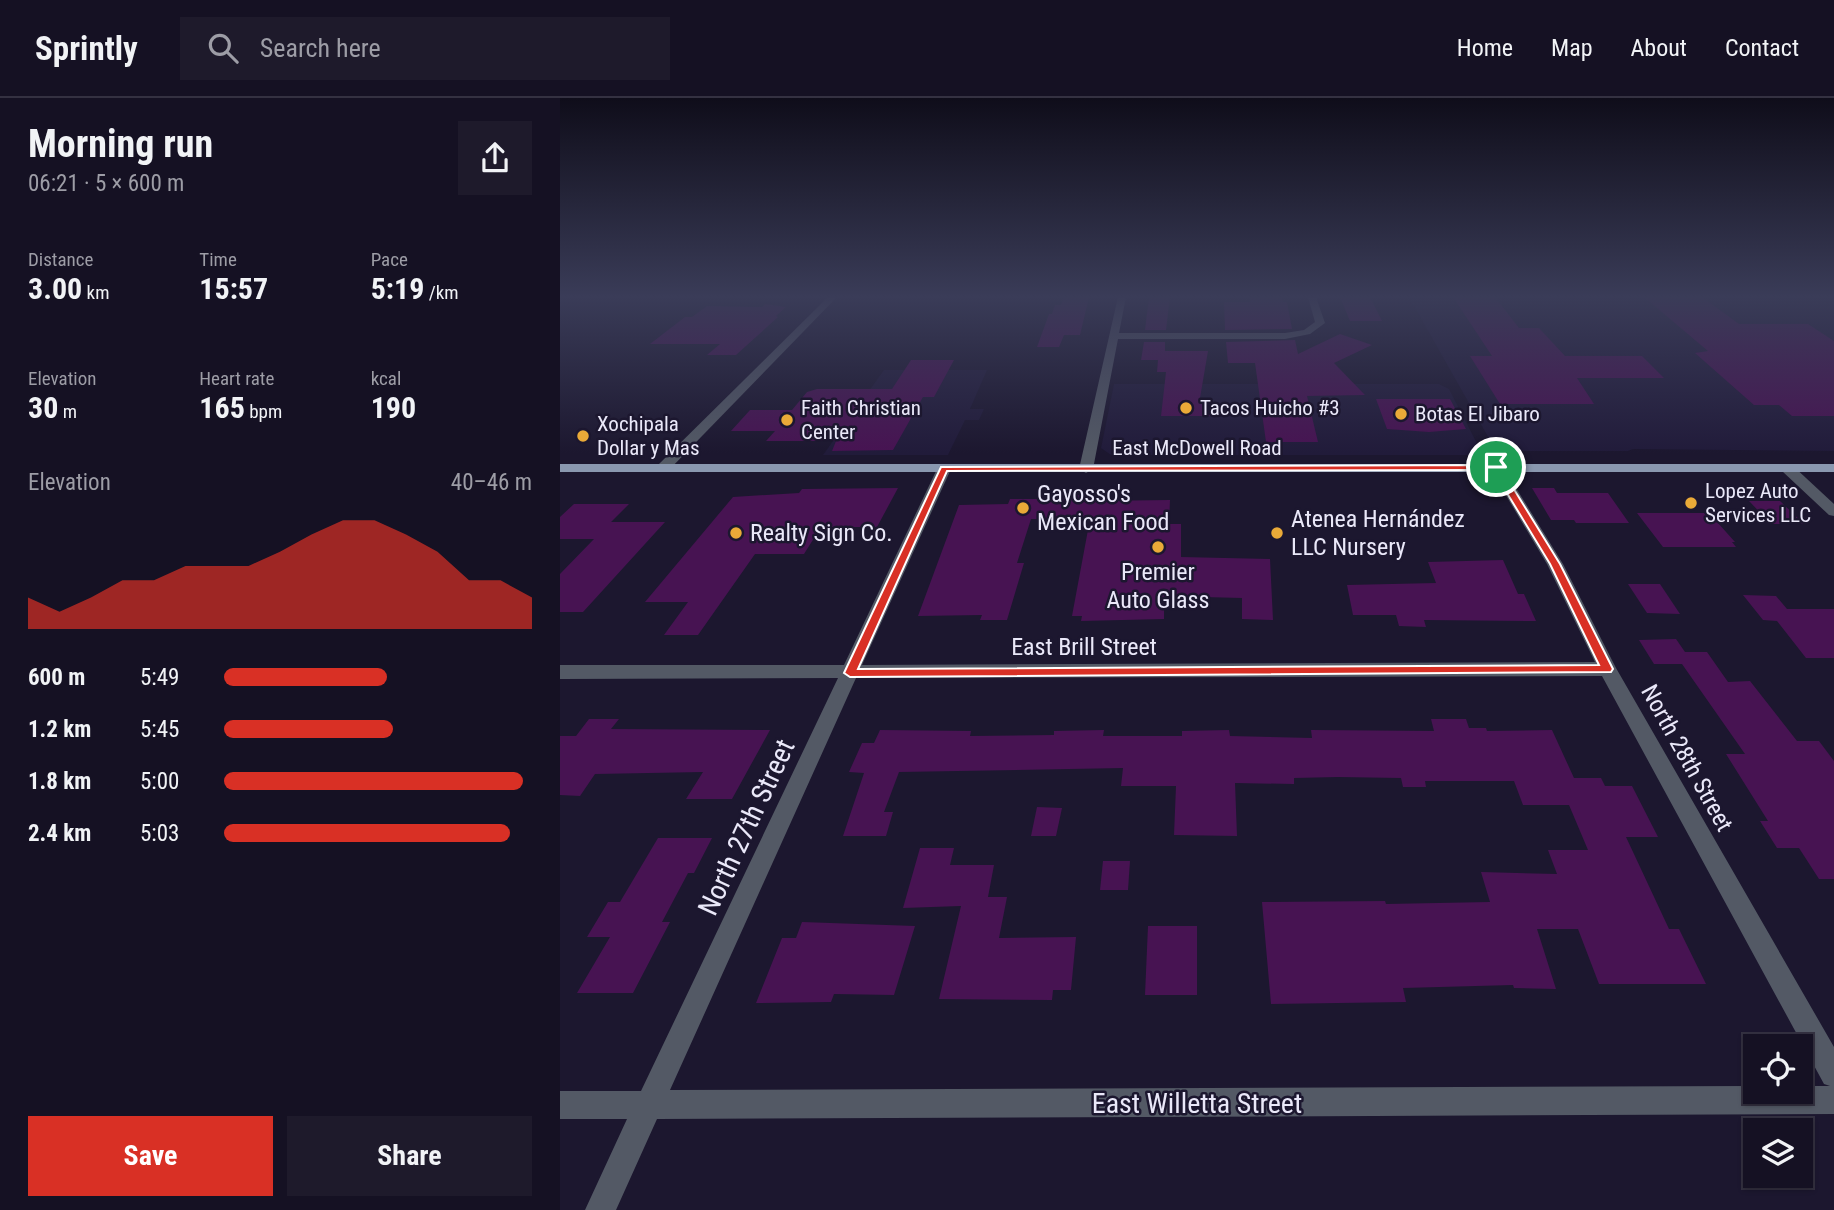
<!DOCTYPE html>
<html lang="en">
<head>
<meta charset="utf-8">
<style>
	:root { --surface:#151123; --page:#1e1a2b; --text:#f1f3f6; --muted:#9d9da6; --line:#343141; --accent:#d93025 }
	body { margin:0; font-family:"Roboto Condensed",sans-serif; background:var(--page); color:var(--text); height:100vh; display:flex; flex-direction:column; font-size:26px; white-space:nowrap }
	* { box-sizing:border-box; margin:0 }
	p { font-size:23px; color:var(--muted) }
	.icon { flex:none; width:38px; height:38px; fill:none; stroke:currentColor; stroke-width:2; stroke-linecap:round; stroke-linejoin:round }
	.map { position:relative; flex:1; overflow:hidden }
	.panel { display:flex; flex-direction:column; background:var(--surface); width:560px }
	.panel>* { flex:none }
	.controls { position:absolute; left:1183px; top:936px; display:grid; gap:14px }
	.controls a { display:grid; place-items:center; width:70px; height:70px; border-radius:0px; background:var(--surface); box-shadow:0 2px 5px #0004,0 0 0 2px var(--line); font-size:35px }
	.pin { position:absolute; display:grid; place-items:center; width:60px; height:60px; color:#fff; margin:-30px; border:4px solid #fff; border-radius:50%; box-shadow:0 2px 7px #0007 }
	.round { display:grid; place-items:center; flex:none; width:74px; height:74px; border-radius:0px; background:var(--page) }
	.summary { display:flex; align-items:center; justify-content:space-between; height:119px; padding:0 28px }
	h1 { font-size:38px; font-weight:700; line-height:52px }
	.figures { display:grid; grid-template-columns:repeat(3,1fr); gap:10px; height:119px; padding:7px 28px }
	.figures div { display:grid; align-content:center }
	.figures b { font-size:30px; font-weight:700 }
	.figures small { font-size:19px; font-weight:400 }
	.figures p { font-size:19px }
	.chart { height:196px; padding:14px 28px }
	.chart p { display:flex; justify-content:space-between }
	.chart svg { width:100%; height:126px; margin-top:7px; fill:var(--accent); opacity:.7 }
	.primary-button { display:flex; gap:14px; margin-top:auto; padding:14px 28px }
	.primary-button a { flex:1; height:80px; border-radius:0px; background:var(--accent); color:#fff; font-size:28px; font-weight:700; line-height:80px; text-align:center }
	.primary-button a+a { background:var(--page); color:var(--text) }
	ul { padding:0 28px; list-style:none; font-size:23px }
	li { display:grid; grid-template-columns:112px 84px 1fr; align-items:center; height:52px }
	li i { height:18px; border-radius:9px; background:var(--accent) }
	header { display:flex; align-items:center; gap:42px; box-sizing:border-box; height:98px; padding:0 35px; background:var(--surface); border-bottom:2px solid var(--line) }
	header strong { font-size:33px }
	nav { display:flex; gap:38px; margin-inline-start:auto; font-size:24px }
	.search { width:490px; height:63px; background:var(--page); display:flex; align-items:center; gap:18px; box-sizing:border-box; padding:0 24px; border-radius:0px; color:var(--muted); font-size:26px }
	main { display:flex; flex:1; min-height:0 }
	.map>svg:first-child { display:block }
	.built { fill:#211b3a }
	.building { fill:#471352 }
	.lines { fill:none; stroke-linecap:round; stroke-linejoin:round }
	.minor { fill:#535965; fill-rule:evenodd }
	.primary { fill:#8a98b0; fill-rule:evenodd }
	.route { fill:#d93025; stroke:#fff; stroke-width:2; fill-rule:evenodd }
	.poi-dot { fill:#eaaa38; stroke:#1c172f; stroke-width:2.5 }
	.labels { text-anchor:middle; stroke-width:5; stroke-linejoin:round; paint-order:stroke }
	.far-poi-label { font-size:21px; fill:#eae8f9; stroke:#1c172f; text-anchor:start }
	.far-street-label { font-size:21px; fill:#eae8f9; stroke:#1c172f }
	.poi-label { font-size:24px; fill:#eae8f9; stroke:#1c172f; text-anchor:start }
	.street-label { font-size:24px; fill:#eae8f9; stroke:#1c172f }
	.near-street-label { font-size:28px; fill:#eae8f9; stroke:#1c172f }
</style>
</head>
<body>
<header>
<strong>Sprintly</strong>
<div class="search"><svg class="icon" aria-label="search" viewBox="0 0 24 24"><circle cx="10" cy="10" r="6"/><path d="M15 15l6 6"/></svg>Search here</div>
<nav><a>Home</a><a>Map</a><a>About</a><a>Contact</a></nav>
</header>
<main>
<section class="panel">
<div class="summary"><div><h1>Morning run</h1><p>06:21 · 5 × 600 m</p></div><a class="round"><svg class="icon" aria-label="share" viewBox="0 0 24 24"><path d="M12 15V3M7 8l5-5 5 5M5 13v7h14v-7"/></svg></a></div>
<div class="figures">
<div><p>Distance</p><b>3.00<small> km</small></b></div>
<div><p>Time</p><b>15:57</b></div>
<div><p>Pace</p><b>5:19<small> /km</small></b></div>
</div>
<div class="figures">
<div><p>Elevation</p><b>30<small> m</small></b></div>
<div><p>Heart rate</p><b>165<small> bpm</small></b></div>
<div><p>kcal</p><b>190</b></div>
</div>
<div class="chart"><p><span>Elevation</span>40–46 m</p>
<svg viewBox="0 0 160 44" preserveAspectRatio="none"><path d="M0 44V33L10 38L20 33L30 27L40 27L50 22L60 22L70 22L80 17L90 11L100 6L110 6L120 11L130 17L140 27L150 27L160 33V44z"/></svg>
</div>
<ul>
<li><b>600 m</b>5:49<i style="width:53%"></i></li>
<li><b>1.2 km</b>5:45<i style="width:55%"></i></li>
<li><b>1.8 km</b>5:00<i style="width:97%"></i></li>
<li><b>2.4 km</b>5:03<i style="width:93%"></i></li>
</ul>
<div class="primary-button"><a>Save</a><a>Share</a></div>
</section>
<div class="map">
<svg width="1274" height="1112" viewBox="0 0 1274 1112">
	<rect width="100%" height="100%" fill="#1c172f"/>
	<g class="built">
		<path d="M 849,199 L 1274,199 L 1274,353 L 1073,351 L 1068,353 L 936,353 Z"/>
		<path d="M 324,272 L 427,272 L 410,311 L 424,311 L 419,322 L 405,322 L 388,357 L 263,357 Z"/>
		<path d="M 554,286 L 879,286 L 889,291 L 923,357 L 551,357 L 541,350 Z"/>
	</g>
	<g class="building">
		<path d="M 504,199 L 529,199 L 520,237 L 504,237 L 499,249 L 477,249 L 489,216 L 492,216 L 495,207 L 501,207 Z"/>
		<path d="M 589,199 L 610,199 L 606,232 L 585,232 Z"/>
		<path d="M 690,199 L 722,199 L 723,204 L 727,204 L 732,231 L 665,232 L 664,204 L 690,204 Z"/>
		<path d="M 780,199 L 810,199 L 822,223 L 790,223 Z"/>
		<path d="M 893,199 L 935,199 L 959,230 L 979,230 L 1005,258 L 1082,258 L 1104,280 L 1017,280 L 1034,306 L 940,306 L 910,258 L 932,258 Z"/>
		<path d="M 1084,199 L 1142,199 L 1179,226 L 1248,226 L 1274,243 L 1274,318 L 1232,318 L 1219,307 L 1194,307 L 1135,255 L 1148,253 Z"/>
		<path d="M 205,206 L 226,209 L 216,218 L 218,219 L 176,257 L 147,257 L 160,246 L 90,246 L 125,219 L 132,219 L 147,208 L 202,209 Z"/>
		<path d="M 780,236 L 812,247 L 774,265 L 805,297 L 747,298 L 758,344 L 706,344 L 695,265 L 668,265 L 666,244 L 735,242 L 738,256 Z"/>
		<path d="M 584,244 L 605,244 L 605,253 L 648,253 L 640,300 L 653,318 L 601,318 L 606,274 L 597,274 L 598,262 L 581,262 Z"/>
		<path d="M 351,262 L 394,262 L 374,299 L 363,299 L 333,352 L 272,353 L 276,343 L 206,343 L 215,333 L 171,333 L 190,312 L 232,312 L 247,294 L 257,291 L 332,291 Z"/>
		<path d="M 816,301 L 890,301 L 906,331 L 869,334 L 827,331 Z"/>
		<path d="M 338,390 L 317,429 L 261,429 L 244,456 L 195,456 L 138,537 L 104,537 L 128,504 L 85,504 L 173,399 L 239,395 L 242,391 Z"/>
		<path d="M 972,390 L 994,390 L 997,395 L 1048,395 L 1069,425 L 1016,425 L 1014,422 L 991,422 Z"/>
		<path d="M 489,391 L 508,391 L 507,397 L 536,397 L 535,403 L 610,402 L 609,426 L 621,426 L 621,459 L 710,461 L 713,522 L 682,521 L 682,500 L 604,498 L 604,521 L 521,523 L 522,518 L 512,518 L 530,421 L 471,421 L 457,465 L 464,465 L 447,522 L 420,522 L 422,517 L 358,518 L 399,407 L 448,406 L 450,401 L 486,401 Z"/>
		<path d="M 1189,403 L 1220,403 L 1244,426 L 1211,426 Z"/>
		<path d="M 14,406 L 69,406 L 51,424 L 105,424 L 23,514 L 0,514 L 0,476 L 34,441 L 0,441 L 0,419 Z"/>
		<path d="M 1077,415 L 1149,415 L 1175,444 L 1172,444 L 1176,449 L 1103,449 Z"/>
		<path d="M 943,462 L 958,496 L 964,496 L 976,523 L 864,522 L 866,529 L 839,528 L 836,517 L 793,517 L 787,487 L 876,485 L 868,464 Z"/>
		<path d="M 1068,486 L 1100,486 L 1120,516 L 1087,515 Z"/>
		<path d="M 1183,497 L 1216,498 L 1227,511 L 1274,511 L 1274,560 L 1246,560 L 1217,523 L 1203,522 Z"/>
		<path d="M 1116,541 L 1125,554 L 1147,554 L 1168,584 L 1190,583 L 1237,643 L 1259,643 L 1274,663 L 1274,781 L 1259,781 L 1239,750 L 1217,750 L 1200,723 L 1208,723 L 1166,656 L 1185,656 L 1122,566 L 1094,566 L 1079,542 Z"/>
		<path d="M 29,621 L 59,621 L 51,631 L 210,632 L 172,701 L 126,701 L 143,674 L 35,676 L 20,698 L 0,697 L 0,638 L 16,638 Z"/>
		<path d="M 871,621 L 906,621 L 909,630 L 926,630 L 927,633 L 992,632 L 1014,680 L 1041,680 L 1045,688 L 1072,688 L 1098,739 L 1066,739 L 1109,831 L 1119,831 L 1146,886 L 1039,886 L 1018,831 L 977,831 L 996,891 L 954,890 L 953,887 L 843,890 L 846,904 L 711,906 L 702,804 L 825,803 L 826,806 L 930,804 L 921,774 L 997,776 L 988,752 L 1028,752 L 1009,707 L 963,707 L 954,683 L 865,683 L 866,689 L 843,689 L 841,680 L 778,679 L 734,680 L 734,686 L 675,685 L 677,738 L 614,737 L 616,688 L 561,688 L 563,670 L 339,674 L 324,714 L 333,714 L 326,738 L 283,738 L 304,675 L 289,674 L 302,645 L 314,645 L 320,632 L 411,633 L 410,638 L 494,637 L 494,633 L 544,632 L 543,638 L 622,638 L 622,633 L 669,632 L 670,638 L 752,640 L 751,632 L 874,633 Z"/>
		<path d="M 477,709 L 502,710 L 496,738 L 471,738 Z"/>
		<path d="M 98,740 L 152,740 L 134,775 L 128,775 L 102,824 L 110,824 L 73,895 L 17,895 L 50,839 L 27,839 L 48,804 L 60,804 Z"/>
		<path d="M 360,750 L 394,750 L 390,767 L 434,767 L 428,799 L 447,799 L 439,840 L 516,839 L 511,892 L 493,892 L 492,902 L 379,901 L 401,808 L 343,810 Z"/>
		<path d="M 543,763 L 570,763 L 568,792 L 540,792 Z"/>
		<path d="M 242,824 L 355,828 L 334,897 L 274,896 L 271,904 L 196,905 L 222,840 L 236,840 Z"/>
		<path d="M 588,828 L 637,828 L 637,897 L 585,897 Z"/>
	</g>
	<g class="lines">
		<g class="minor">
			<path d="M 268,199 L 277,199 L 108,373 L 98,373 L 98,367 Z"/>
			<path d="M 558,199 L 566,199 L 559,235 L 725,235 L 744,232 L 755,224 L 748,199 L 756,199 L 765,225 L 750,236 L 725,241 L 558,241 L 533,371 L 526,375 L 519,371 Z"/>
			<path d="M 936,365 L 943,369 L 1003,466 L 1056,570 L 1274,949 L 1274,1016 L 97,1021 L 56,1112 L 25,1112 L 67,1021 L 0,1021 L 0,993 L 81,993 L 278,580 L 0,581 L 0,567 L 284,567 L 377,371 L 384,367 L 391,371 L 302,567 L 1035,564 L 987,466 L 929,369 ZM 1042,578 L 1264,986 L 1270,988 L 1241,988 L 1241,994 L 1195,994 L 1195,988 L 110,992 L 296,580 Z"/>
			<path d="M 1227,366 L 1232,367 L 1274,406 L 1274,418 L 1269,417 L 1222,373 L 1222,367 Z"/>
		</g>
		<rect class="primary" x="0" y="366" width="1274" height="8"/>
	</g>
	<linearGradient id="sky" x2="0" y2="1"><stop stop-color="#0f0d1a"/><stop offset="0.56" stop-color="#3a3c58"/><stop offset="1" stop-color="#3a3c58" stop-opacity="0"/></linearGradient>
	<rect width="1274" height="355" fill="url(#sky)"/>
	<path class="route" d="M 939,367 L 1000,466 L 1053,571 L 1051,574 L 290,579 L 284,575 L 381,369 ZM 933,372 L 990,466 L 1039,567 L 298,571 L 387,373 Z"/>
	<g class="poi-dot">
		<circle cx="626" cy="310" r="7"/>
		<circle cx="841" cy="316" r="7"/>
		<circle cx="227" cy="322" r="7"/>
		<circle cx="23" cy="338" r="7"/>
		<circle cx="1131" cy="405" r="7"/>
		<circle cx="463" cy="410" r="7"/>
		<circle cx="176" cy="435" r="7"/>
		<circle cx="717" cy="435" r="7"/>
		<circle cx="598" cy="449" r="7"/>
	</g>
	<g class="labels">
		<g class="far-poi-label">
			<text x="241" y="317">Faith Christian<tspan x="241" dy="24">Center</tspan></text>
			<text x="640" y="317">Tacos Huicho #3</text>
			<text x="855" y="323">Botas El Jibaro</text>
			<text x="37" y="333">Xochipala<tspan x="37" dy="24">Dollar y Mas</tspan></text>
			<text x="1145" y="400">Lopez Auto<tspan x="1145" dy="24">Services LLC</tspan></text>
		</g>
		<g class="far-street-label">
			<text x="637" y="357">East McDowell Road</text>
		</g>
		<g class="poi-label">
			<text x="477" y="404">Gayosso's<tspan x="477" dy="28">Mexican Food</tspan></text>
			<text x="731" y="429">Atenea Hernández<tspan x="731" dy="28">LLC Nursery</tspan></text>
			<text x="190" y="443">Realty Sign Co.</text>
			<text x="598" y="482" text-anchor="middle">Premier<tspan x="598" dy="28">Auto Glass</tspan></text>
		</g>
		<g class="street-label">
			<text x="524" y="557">East Brill Street</text>
			<text transform="translate(1127 660) rotate(61)" y="8">North 28th Street</text>
		</g>
		<g class="near-street-label">
			<text transform="translate(186 729) rotate(-65)" y="10">North 27th Street</text>
			<text x="637" y="1015">East Willetta Street</text>
		</g>
	</g>
</svg>
<div class="controls">
<a><svg class="icon" aria-label="locate" viewBox="0 0 24 24"><circle cx="12" cy="12" r="6"/><path d="M12 2v4M12 18v4M2 12h4M18 12h4"/></svg></a>
<a><svg class="icon" aria-label="layers" viewBox="0 0 24 24"><path d="M12 4l9 5-9 5-9-5zM3 14l9 5 9-5"/></svg></a>
</div>
<div class="pin" style="left:936px;top:369px;background:#1e9e55"><svg class="icon" aria-label="arrive" viewBox="0 0 24 24"><path d="M6 21V4h12l-3 4 3 4H6"/></svg></div>
</div>
</main>
</body>
</html>
